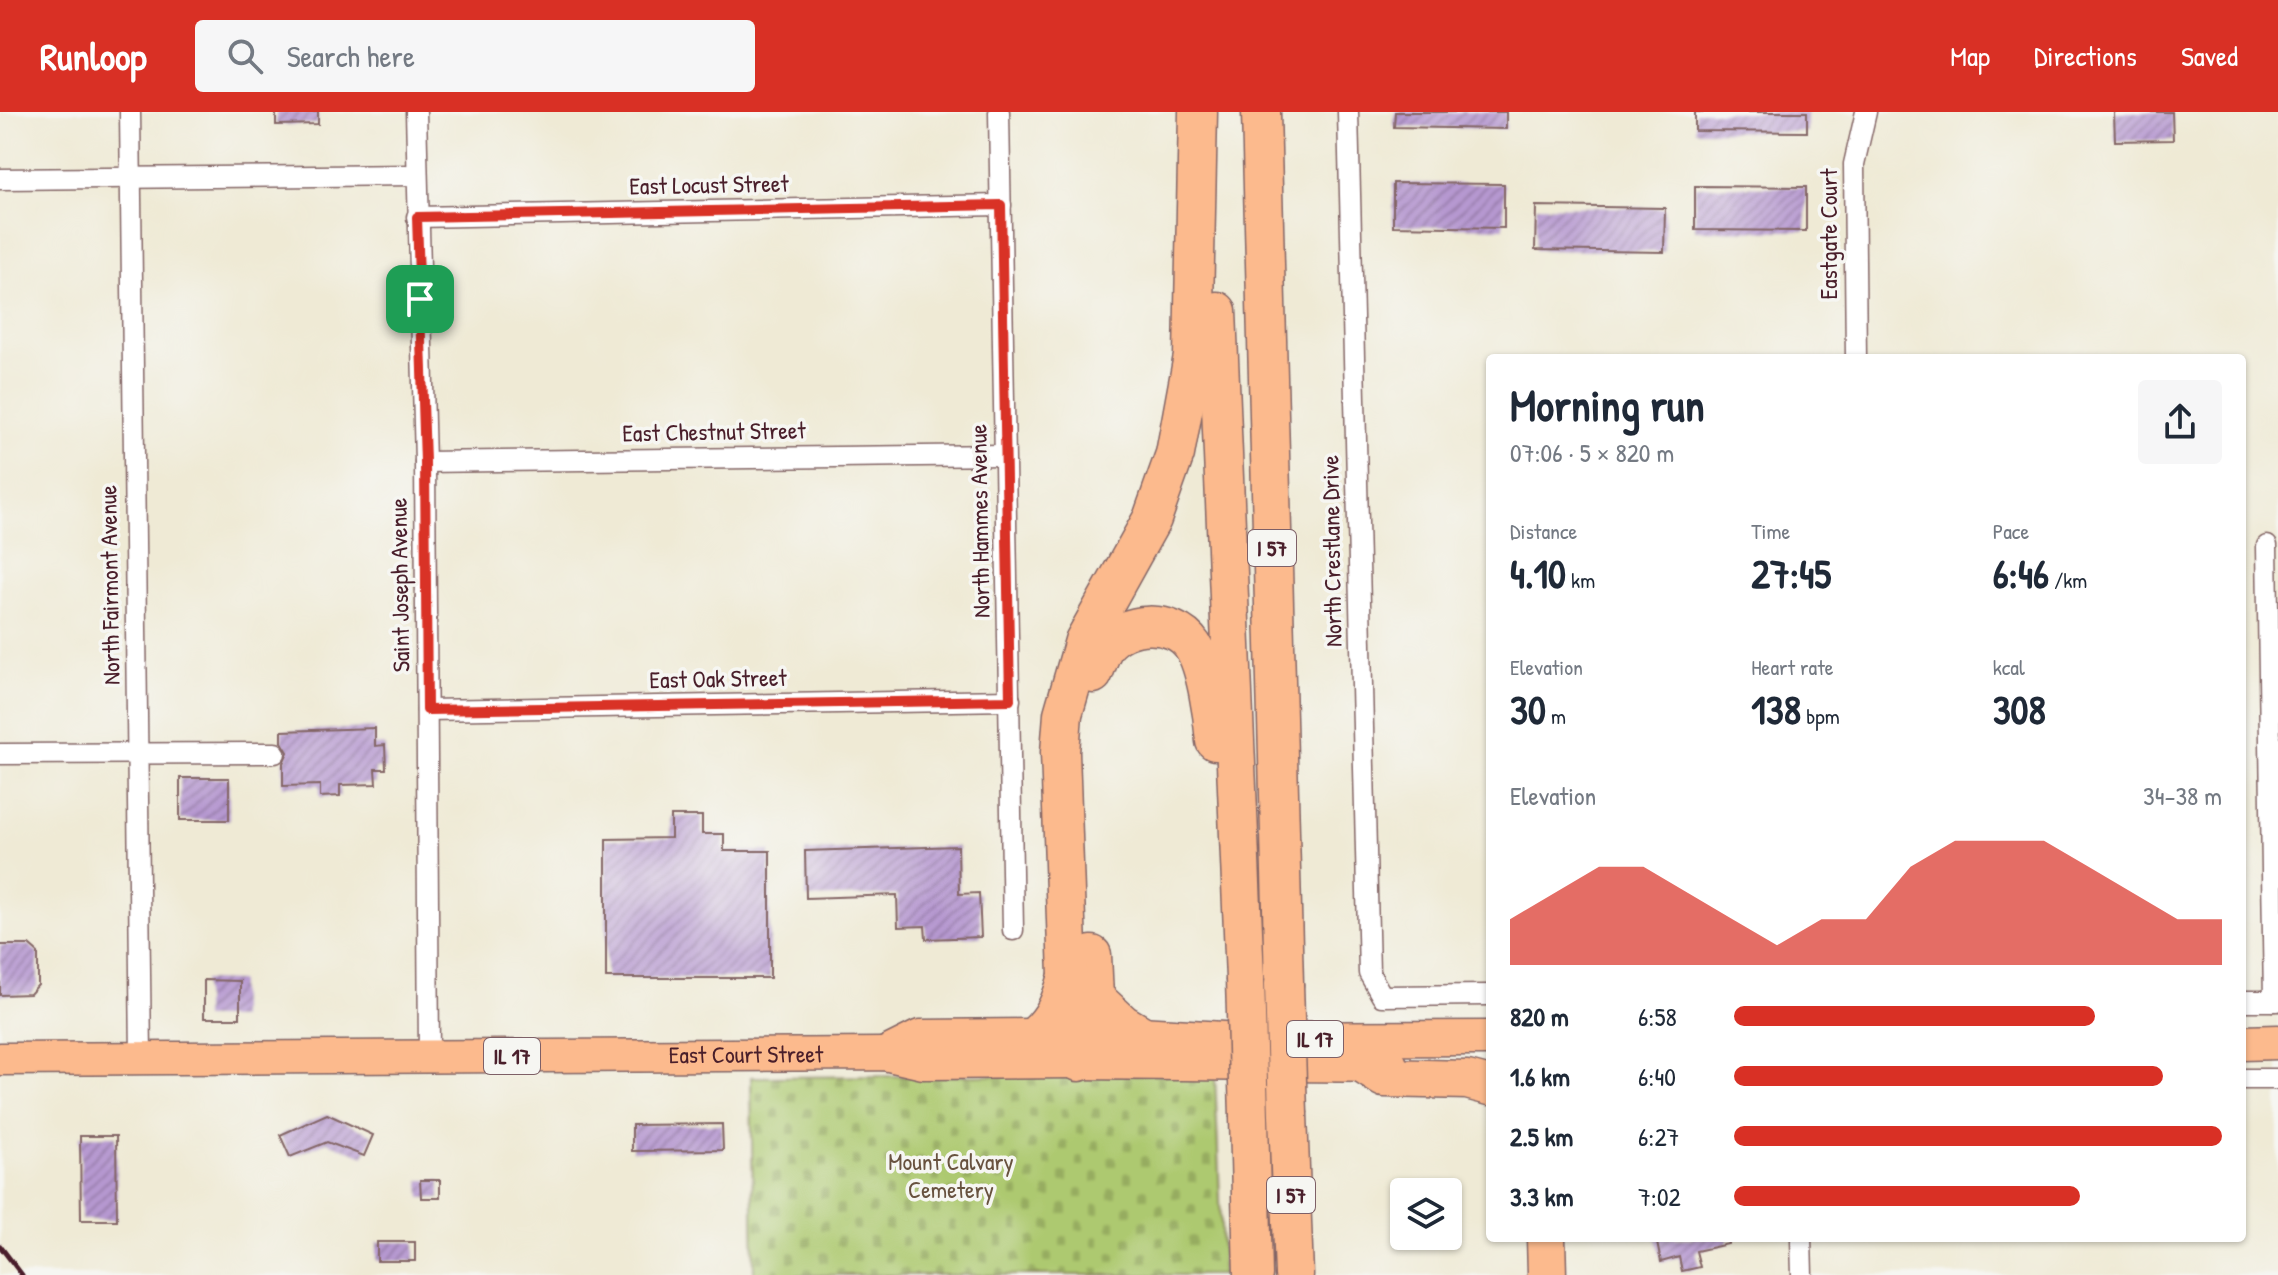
<!DOCTYPE html>
<html lang="en">
<head>
<meta charset="utf-8">
<style>
	:root { --surface:#fff; --page:#f6f6f7; --text:#1f2937; --muted:#747a83; --accent:#d93025 }
	body { margin:0; font-family:"Patrick Hand",sans-serif; background:var(--page); color:var(--text); height:100vh; display:flex; flex-direction:column; font-size:30px; white-space:nowrap }
	* { box-sizing:border-box; margin:0 }
	p { font-size:26px; color:var(--muted) }
	.icon { flex:none; width:44px; height:44px; fill:none; stroke:currentColor; stroke-width:2; stroke-linecap:round; stroke-linejoin:round }
	.map { position:relative; flex:1; overflow:hidden }
	.side { position:absolute; left:1486px; top:242px; width:760px; height:888px; display:flex; flex-direction:column; background:var(--surface); border-radius:8px; box-shadow:0 2px 6px #0004 }
	.side>* { flex:none }
	.controls { position:absolute; left:1390px; top:1066px; display:grid; gap:16px }
	.controls a { display:grid; place-items:center; width:72px; height:72px; border-radius:8px; background:var(--surface); box-shadow:0 2px 6px #0004; font-size:40px }
	.pin { position:absolute; display:grid; place-items:center; width:68px; height:68px; color:#fff; margin:-34px; border-radius:16px; box-shadow:0 4px 12px #0006 }
	.round { display:grid; place-items:center; flex:none; width:84px; height:84px; border-radius:8px; background:var(--page) }
	.overview { display:flex; align-items:center; justify-content:space-between; height:136px; padding:0 24px }
	h1 { font-size:44px; font-weight:700; line-height:60px }
	.metrics { display:grid; grid-template-columns:repeat(3,1fr); gap:12px; height:136px; padding:8px 24px }
	.metrics div { display:grid; align-content:center }
	.metrics b { font-size:40px; font-weight:700 }
	.metrics small { font-size:22px; font-weight:400 }
	.metrics p { font-size:22px }
	.chart { height:224px; padding:16px 24px }
	.chart p { display:flex; justify-content:space-between }
	.chart svg { width:100%; height:144px; margin-top:8px; fill:var(--accent); opacity:.7 }
	ul { padding:0 24px; list-style:none; font-size:26px }
	li { display:grid; grid-template-columns:128px 96px 1fr; align-items:center; height:60px }
	li i { height:20px; border-radius:10px; background:var(--accent) }
	header { display:flex; align-items:center; gap:48px; box-sizing:border-box; height:112px; padding:0 40px; background:var(--accent); color:#fff }
	header strong { font-size:38px }
	nav { display:flex; gap:44px; margin-inline-start:auto; font-size:28px }
	.search { width:560px; height:72px; background:var(--page); display:flex; align-items:center; gap:20px; box-sizing:border-box; padding:0 28px; border-radius:8px; color:var(--muted); font-size:30px }
	.map>svg:first-child { display:block }
	.cemetery { fill:url(#cemetery-stones); stroke:#7c744d; stroke-width:2 }
	.building { fill:url(#building-hatch) }
	.lines { fill:none; stroke-linecap:round; stroke-linejoin:round }
	.minor-casing { stroke:#846666; stroke-width:23 }
	.primary-casing { stroke:#846666; stroke-width:35 }
	.trunk-casing { stroke:#846666; stroke-width:37 }
	.motorway-casing { stroke:#846666; stroke-width:41 }
	.minor { stroke:#fff; stroke-width:20 }
	.primary { stroke:#fcba8d; stroke-width:32 }
	.trunk { stroke:#fcba8d; stroke-width:34 }
	.motorway { stroke:#fcba8d; stroke-width:38 }
	.rail { stroke:#4a1f2b; stroke-width:5 }
	.motorway-bridge-casing { stroke:#846666; stroke-width:41; stroke-linecap:butt }
	.motorway-bridge { stroke:#fcba8d; stroke-width:38 }
	.route-casing { stroke:#fff; stroke-width:16 }
	.route { stroke:#d93025; stroke-width:10 }
	.labels { text-anchor:middle; stroke-width:7; stroke-linejoin:round; paint-order:stroke }
	.shield { fill:#f6f6f2; stroke:#7e6067; stroke-width:2 }
	.shield-label { font-size:22px; font-weight:bold; fill:#4a1f2b }
	.street-label { font-size:24px; fill:#4a1f2b; stroke:#f6f6f2 }
	.park-label { font-size:24px; fill:#68523f; stroke:#f6f6f2 }
</style>
</head>
<body>
<header>
<strong>Runloop</strong>
<div class="search"><svg class="icon" aria-label="search" viewBox="0 0 24 24"><circle cx="10" cy="10" r="6"/><path d="M15 15l6 6"/></svg>Search here</div>
<nav><a>Map</a><a>Directions</a><a>Saved</a></nav>
</header>
<div class="map">
<svg width="2278" height="1163" viewBox="0 0 2278 1163">
	<defs>
		<pattern id="cemetery-stones" width="16" height="16" patternUnits="userSpaceOnUse" patternTransform="scale(2)"><rect width="16" height="16" fill="#adc96f"/><path d="M2 7V4a2 2 0 0 1 4 0v3zM10 15v-3a2 2 0 0 1 4 0v3z" fill="#96ac60"/></pattern>
		<pattern id="building-hatch" width="6" height="6" patternUnits="userSpaceOnUse" patternTransform="scale(2)"><rect width="6" height="6" fill="#b698d0"/><path d="M-1 1l2-2M0 6l6-6M5 7l2-2" fill="none" stroke="#967ba9"/></pattern>
	</defs>
	<rect width="100%" height="100%" fill="#f6f6f2"/>
	<filter id="ink" filterUnits="userSpaceOnUse"><feTurbulence type="fractalNoise" baseFrequency=".0125" numOctaves="2"/><feDisplacementMap in="SourceGraphic" scale="16" xChannelSelector="R" yChannelSelector="G"/><feConvolveMatrix kernelMatrix="1 2 1 2 8 2 1 2 1" color-interpolation-filters="sRGB"/></filter>
	<filter id="wash" filterUnits="userSpaceOnUse"><feTurbulence type="fractalNoise" baseFrequency=".006" numOctaves="4" result="noise"/><feDisplacementMap in="SourceGraphic" scale="32" xChannelSelector="R" yChannelSelector="G"/><feGaussianBlur stdDeviation="1.8" result="paint"/><feColorMatrix in="noise" values="0 0 0 0 0 0 0 0 0 0 0 0 0 0 0 0 0 1.4 0 .05"/><feComposite in="paint" operator="in"/></filter>
	<g filter="url(#wash)">
		<rect width="100%" height="100%" fill="#efead5"/>
		<path class="cemetery" d="M 1215,962 L 1223,1163 L 754,1163 L 751,965 Z"/>
		<g id="blocks">
			<g class="building">
				<path d="M 276,0 L 318,0 L 318,12 L 276,13 Z"/>
				<path d="M 1395,0 L 1506,0 L 1506,17 L 1394,15 Z"/>
				<path d="M 1695,0 L 1807,0 L 1807,20 L 1695,19 Z"/>
				<path d="M 2114,0 L 2172,0 L 2173,28 L 2115,29 Z"/>
				<path d="M 1393,71 L 1504,72 L 1504,116 L 1393,114 Z"/>
				<path d="M 1695,74 L 1806,75 L 1806,119 L 1695,118 Z"/>
				<path d="M 1536,94 L 1665,96 L 1664,140 L 1535,138 Z"/>
				<path d="M 375,616 L 375,634 L 385,633 L 386,657 L 375,657 L 376,672 L 340,673 L 340,684 L 320,685 L 320,673 L 283,674 L 283,651 L 288,640 L 282,630 L 282,619 Z"/>
				<rect x="180" y="666" width="49" height="42"/>
				<path d="M 671,704 L 702,704 L 702,722 L 724,722 L 724,739 L 770,739 L 770,866 L 606,866 L 606,727 L 671,726 Z"/>
				<path d="M 958,734 L 959,782 L 979,781 L 981,825 L 926,827 L 925,814 L 898,815 L 897,783 L 806,786 L 805,739 Z"/>
				<path d="M 0,833 L 29,833 L 38,841 L 38,873 L 30,882 L 0,883 Z"/>
				<path d="M 204,868 L 240,869 L 240,906 L 204,906 Z"/>
				<path d="M 327,1002 L 373,1023 L 364,1044 L 327,1030 L 290,1045 L 280,1023 Z"/>
				<path d="M 722,1012 L 723,1038 L 632,1039 L 632,1013 Z"/>
				<path d="M 80,1024 L 116,1024 L 117,1108 L 81,1108 Z"/>
				<path d="M 420,1068 L 440,1068 L 440,1086 L 421,1086 Z"/>
				<path d="M 1656,1126 L 1728,1126 L 1728,1132 L 1696,1139 L 1700,1155 L 1682,1159 L 1679,1145 L 1661,1150 Z"/>
				<rect x="377" y="1130" width="38" height="19"/>
			</g>
		</g>
	</g>
	<g filter="url(#ink)">
		<use href="#blocks" fill-opacity="0" stroke="#846666" stroke-width="2"/>
		<g class="lines">
			<defs>
				<g id="minor">
					<path d="M 130,0 L 141,946"/>
					<path d="M 416,0 L 425,350 L 429,945"/>
					<path d="M 999,0 L 1013,818"/>
					<path d="M 1348,0 L 1369,861 L 1382,884 L 1490,883"/>
					<path d="M 0,67 L 416,63"/>
					<path d="M 417,105 L 1001,93"/>
					<path d="M 1856,246 L 1854,52 L 1866,0"/>
					<path d="M 425,350 L 1004,343"/>
					<path d="M 2267,434 L 2274,889"/>
					<path d="M 427,598 L 1010,588"/>
					<path d="M 0,642 L 275,641"/>
					<path d="M 2242,889 L 2278,889"/>
					<path d="M 2242,967 L 2278,967"/>
					<path d="M 1801,1126 L 1802,1163"/>
				</g>
				<g id="primary">
					<path d="M 884,942 L 920,924 L 1140,922"/>
					<path id="s1" d="M 0,947 L 884,942 L 923,951 L 1079,950"/>
				</g>
				<g id="trunk">
					<path d="M 1140,922 L 1223,927 L 1490,926"/>
					<path d="M 2242,931 L 2278,930"/>
					<path d="M 1079,950 L 1390,953"/>
				</g>
				<g id="motorway">
					<path d="M 1261,0 L 1284,872"/>
					<path d="M 1217,199 L 1245,867"/>
					<path d="M 1093,562 C 1097,553 1100,542 1105,534 C 1124,508 1174,506 1192,533 C 1206,553 1213,604 1215,629"/>
					<path d="M 1092,843 L 1094,885 L 1123,912 L 1140,922"/>
					<path d="M 1036,923 C 1055,906 1061,889 1068,864"/>
					<path d="M 1079,950 L 1079,922 L 1068,864 L 1060,640 L 1063,602 L 1084,529 L 1152,407 L 1175,342 L 1193,244 L 1198,0"/>
					<path d="M 1362,952 L 1384,966 L 1467,968 L 1490,974"/>
					<path d="M 1288,1002 L 1294,1163"/>
					<path d="M 1249,1005 L 1253,1163"/>
					<path d="M 1546,1126 L 1547,1163"/>
				</g>
			</defs>
			<use href="#minor" class="minor-casing"/>
			<use href="#primary" class="primary-casing"/>
			<use href="#trunk" class="trunk-casing"/>
			<use href="#motorway" class="motorway-casing"/>
			<use href="#minor" class="minor"/>
			<use href="#primary" class="primary"/>
			<use href="#trunk" class="trunk"/>
			<use href="#motorway" class="motorway"/>
			<path class="rail" d="M 0,1134 L 22,1163"/>
			<defs>
				<g id="motorway-bridge">
					<path d="M 1245,867 L 1249,1005"/>
					<path d="M 1284,872 L 1288,1002"/>
				</g>
			</defs>
			<use href="#motorway-bridge" class="motorway-bridge-casing"/>
			<use href="#motorway-bridge" class="motorway-bridge"/>
		</g>
	</g>
	<g class="lines" filter="url(#ink)">
		<defs>
			<path id="route" d="M 1001,93 L 1010,588 L 427,598 L 425,350 L 417,105 Z"/>
		</defs>
		<use href="#route" class="route-casing"/>
		<use href="#route" class="route"/>
	</g>
	<g class="labels">
		<g class="shield">
			<rect x="1248" y="418" width="48" height="36" rx="6"/>
			<rect x="1287" y="909" width="56" height="36" rx="6"/>
			<rect x="484" y="926" width="56" height="36" rx="6"/>
			<rect x="1267" y="1065" width="48" height="36" rx="6"/>
		</g>
		<g class="shield-label">
			<text x="1272" y="444">I 57</text>
			<text x="1315" y="935">IL 17</text>
			<text x="512" y="952">IL 17</text>
			<text x="1291" y="1091">I 57</text>
		</g>
		<g class="street-label">
			<text transform="translate(709 73) rotate(-1)" y="8">East Locust Street</text>
			<text transform="translate(1829 122) rotate(-90)" y="8">Eastgate Court</text>
			<text transform="translate(714 320) rotate(-1)" y="8">East Chestnut Street</text>
			<text transform="translate(980 409) rotate(-91)" y="8">North Hammes Avenue</text>
			<text transform="translate(1332 439) rotate(-91)" y="8">North Crestlane Drive</text>
			<text transform="translate(110 473) rotate(-91)" y="8">North Fairmont Avenue</text>
			<text transform="translate(400 473) rotate(-91)" y="8">Saint Joseph Avenue</text>
			<text transform="translate(718 567) rotate(-1)" y="8">East Oak Street</text>
			<text dy="8" stroke="none"><textPath href="#s1" startOffset="746">East Court Street</textPath></text>
		</g>
		<g class="park-label">
			<text x="951" y="1058">Mount Calvary<tspan x="951" dy="28">Cemetery</tspan></text>
		</g>
	</g>
</svg>
<div class="controls">
<a><svg class="icon" aria-label="layers" viewBox="0 0 24 24"><path d="M12 4l9 5-9 5-9-5zM3 14l9 5 9-5"/></svg></a>
</div>
<div class="pin" style="left:420px;top:187px;background:#1e9e55"><svg class="icon" aria-label="arrive" viewBox="0 0 24 24"><path d="M6 21V4h12l-3 4 3 4H6"/></svg></div>
<section class="side">
<div class="overview"><div><h1>Morning run</h1><p>07:06 · 5 × 820 m</p></div><a class="round"><svg class="icon" aria-label="share" viewBox="0 0 24 24"><path d="M12 15V3M7 8l5-5 5 5M5 13v7h14v-7"/></svg></a></div>
<div class="metrics">
<div><p>Distance</p><b>4.10<small> km</small></b></div>
<div><p>Time</p><b>27:45</b></div>
<div><p>Pace</p><b>6:46<small> /km</small></b></div>
</div>
<div class="metrics">
<div><p>Elevation</p><b>30<small> m</small></b></div>
<div><p>Heart rate</p><b>138<small> bpm</small></b></div>
<div><p>kcal</p><b>308</b></div>
</div>
<div class="chart"><p><span>Elevation</span>34–38 m</p>
<svg viewBox="0 0 160 44" preserveAspectRatio="none"><path d="M0 44V30L10 22L20 14L30 14L40 22L50 30L60 38L70 30L80 30L90 14L100 6L110 6L120 6L130 14L140 22L150 30L160 30V44z"/></svg>
</div>
<ul>
<li><b>820 m</b>6:58<i style="width:74%"></i></li>
<li><b>1.6 km</b>6:40<i style="width:88%"></i></li>
<li><b>2.5 km</b>6:27<i style="width:100%"></i></li>
<li><b>3.3 km</b>7:02<i style="width:71%"></i></li>
</ul>
</section>
</div>
</body>
</html>
